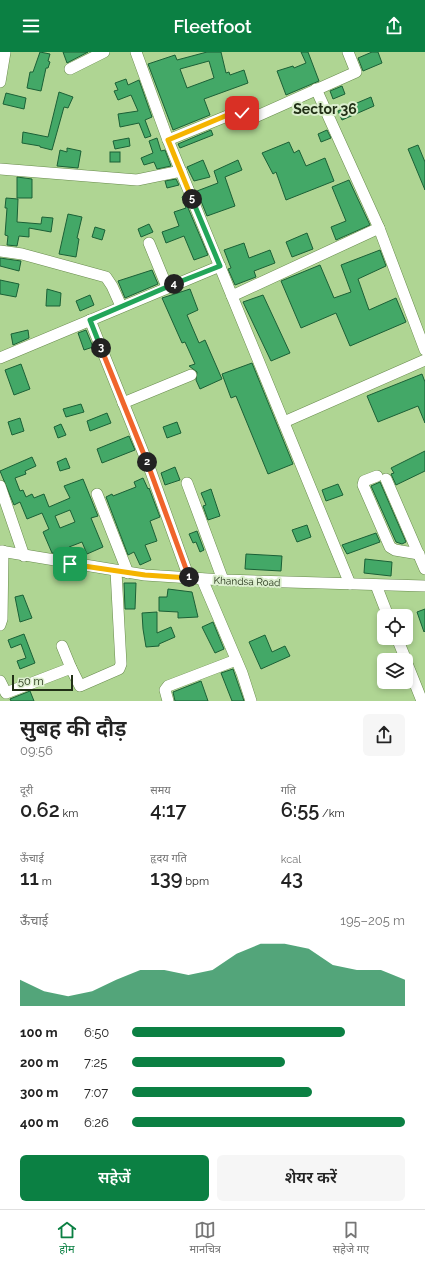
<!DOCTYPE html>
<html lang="hi">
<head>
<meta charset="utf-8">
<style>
	:root { --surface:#fff; --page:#f6f6f6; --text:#222; --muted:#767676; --line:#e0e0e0; --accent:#0b8043 }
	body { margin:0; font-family:Raleway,"Noto Sans Devanagari",sans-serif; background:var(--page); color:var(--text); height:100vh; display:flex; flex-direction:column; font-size:15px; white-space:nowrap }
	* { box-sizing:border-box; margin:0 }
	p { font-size:13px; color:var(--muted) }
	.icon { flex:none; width:22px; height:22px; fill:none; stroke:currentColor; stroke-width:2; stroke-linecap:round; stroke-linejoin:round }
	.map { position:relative; height:649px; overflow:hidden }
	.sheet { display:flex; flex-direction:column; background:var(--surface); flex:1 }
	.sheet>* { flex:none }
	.tools { position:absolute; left:377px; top:557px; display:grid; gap:8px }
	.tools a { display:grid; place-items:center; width:36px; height:36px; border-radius:6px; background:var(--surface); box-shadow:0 2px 6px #0003; font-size:20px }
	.scale { position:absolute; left:12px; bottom:10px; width:61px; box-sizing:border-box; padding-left:4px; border:2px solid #213016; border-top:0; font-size:11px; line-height:14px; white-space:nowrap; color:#213016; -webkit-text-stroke:3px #dcefce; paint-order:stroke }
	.pin { position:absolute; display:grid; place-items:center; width:34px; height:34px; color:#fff; margin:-17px; border-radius:8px; box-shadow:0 2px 6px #0006 }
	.km { position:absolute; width:20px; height:20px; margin:-10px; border-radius:50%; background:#222; color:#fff; font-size:11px; line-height:20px; text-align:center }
	.round { display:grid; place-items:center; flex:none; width:42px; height:42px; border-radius:6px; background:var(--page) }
	.head { display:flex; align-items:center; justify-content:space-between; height:68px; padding:0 20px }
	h1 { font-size:22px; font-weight:600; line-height:30px }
	.metrics { display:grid; grid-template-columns:repeat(3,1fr); gap:6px; height:68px; padding:4px 20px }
	.metrics div { display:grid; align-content:center }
	.metrics b { font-size:20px; font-weight:600 }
	.metrics small { font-size:11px; font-weight:400 }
	.metrics p { font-size:11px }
	.chart { height:112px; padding:8px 20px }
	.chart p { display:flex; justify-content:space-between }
	.chart svg { width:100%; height:72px; margin-top:4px; fill:var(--accent); opacity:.7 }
	.primary-button { display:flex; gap:8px; margin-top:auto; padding:8px 20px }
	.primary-button a { flex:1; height:46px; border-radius:6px; background:var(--accent); color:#fff; font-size:16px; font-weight:600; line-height:46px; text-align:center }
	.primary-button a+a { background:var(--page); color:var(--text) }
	ul { padding:0 20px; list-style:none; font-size:13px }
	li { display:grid; grid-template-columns:64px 48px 1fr; align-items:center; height:30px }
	li i { height:10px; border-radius:5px; background:var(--accent) }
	header { display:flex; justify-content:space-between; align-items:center; height:52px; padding:0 20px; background:var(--accent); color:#fff; font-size:18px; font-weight:600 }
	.dock { display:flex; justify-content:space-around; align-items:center; height:56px; border-top:1px solid var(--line); background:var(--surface); font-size:11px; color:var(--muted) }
	.dock a { display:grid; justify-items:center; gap:2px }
	.dock .selected { color:var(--accent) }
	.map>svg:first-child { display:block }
	.building { fill:#43a867; stroke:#1b6036; fill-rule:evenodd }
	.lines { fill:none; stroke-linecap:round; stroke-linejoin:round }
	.minor-casing { stroke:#688b4c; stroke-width:12 }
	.minor { stroke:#fff; stroke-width:11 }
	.split-1-casing { stroke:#fff; stroke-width:8 }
	.split-2-casing { stroke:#fff; stroke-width:8 }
	.split-3-casing { stroke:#fff; stroke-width:8 }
	.split-4-casing { stroke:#fff; stroke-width:8 }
	.split-5-casing { stroke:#fff; stroke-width:8 }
	.split-6-casing { stroke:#fff; stroke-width:8 }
	.split-1 { stroke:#f5b400; stroke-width:5 }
	.split-2 { stroke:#f0652b; stroke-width:5 }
	.split-3 { stroke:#f0652b; stroke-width:5 }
	.split-4 { stroke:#22a559; stroke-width:5 }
	.split-5 { stroke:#22a559; stroke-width:5 }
	.split-6 { stroke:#f5b400; stroke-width:5 }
	.labels { text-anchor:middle; stroke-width:4; stroke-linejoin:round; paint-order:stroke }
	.street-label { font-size:10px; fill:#213016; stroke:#dcefce }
	.district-label { font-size:14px; font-weight:bold; fill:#213016; stroke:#dcefce }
</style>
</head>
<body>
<header><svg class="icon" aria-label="menu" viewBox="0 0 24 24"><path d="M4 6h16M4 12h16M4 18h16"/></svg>Fleetfoot<svg class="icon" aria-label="share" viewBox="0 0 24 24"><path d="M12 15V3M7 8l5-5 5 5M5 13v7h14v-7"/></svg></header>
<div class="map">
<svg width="425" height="649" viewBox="0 0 425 649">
	<rect width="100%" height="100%" fill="#afd593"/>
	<g class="building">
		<path d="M 40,0 L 50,2 L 48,9 L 50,10 L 48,16 L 46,16 L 41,39 L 27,36 L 30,20 L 33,20 Z"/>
		<path d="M 63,0 L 88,0 L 67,11 Z"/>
		<path d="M 207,0 L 221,0 L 226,21 L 229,20 L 230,23 L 244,18 L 248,31 L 204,47 L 210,63 L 173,78 L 148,12 L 175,3 L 177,8 ZM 209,9 L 214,26 L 187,36 L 180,17 Z"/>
		<path d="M 301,0 L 308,0 L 319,29 L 286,43 L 277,19 L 293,14 L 294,16 L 306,11 Z"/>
		<path d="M 372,0 L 378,0 L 382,11 L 363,19 L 358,6 Z"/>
		<path d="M 126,27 L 128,33 L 139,28 L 152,65 L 145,68 L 151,84 L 145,86 L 139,71 L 120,75 L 118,62 L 138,59 L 131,43 L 118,48 L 114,39 L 118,38 L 115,31 Z"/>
		<path d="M 342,34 L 345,42 L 333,47 L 330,39 Z"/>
		<path d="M 59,40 L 73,45 L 68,56 L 64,55 L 52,98 L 40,95 L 40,94 L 22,91 L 23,80 L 48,85 Z"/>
		<path d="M 6,41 L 26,46 L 24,57 L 3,52 Z"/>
		<path d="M 371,45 L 374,54 L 342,68 L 338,59 Z"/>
		<path d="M 211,78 L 213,83 L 180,96 L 178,92 Z"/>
		<path d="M 327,78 L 331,86 L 321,90 L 318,82 Z"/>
		<path d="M 129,86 L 130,94 L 115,97 L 113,89 Z"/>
		<path d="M 157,86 L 161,99 L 165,98 L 171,114 L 157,117 L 154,110 L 144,113 L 141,106 L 153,101 L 149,89 Z"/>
		<path d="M 289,90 L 294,101 L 299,98 L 306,114 L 325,106 L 334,129 L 286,148 L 276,120 L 273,122 L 262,101 Z"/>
		<path d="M 418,93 L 425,110 L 425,138 L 408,97 Z"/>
		<path d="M 67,96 L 81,99 L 78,116 L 57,114 L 60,98 L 67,100 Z"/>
		<rect x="110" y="100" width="10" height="10"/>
		<path d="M 203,108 L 210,125 L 194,129 L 187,115 Z"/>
		<path d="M 238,108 L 242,118 L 225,125 L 235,154 L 207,164 L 197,139 L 218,131 L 214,119 Z"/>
		<path d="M 17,125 L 32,127 L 32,146 L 17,146 Z"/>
		<path d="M 176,127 L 179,133 L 167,136 L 165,129 Z"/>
		<path d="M 349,128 L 370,173 L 336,188 L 331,175 L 346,169 L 332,135 Z"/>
		<path d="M 183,144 L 208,203 L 194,208 L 184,184 L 166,191 L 162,180 L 179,174 L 174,160 L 186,156 L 182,145 Z"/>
		<path d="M 6,146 L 18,147 L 17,170 L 41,172 L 42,165 L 53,166 L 51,180 L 29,176 L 29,185 L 19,184 L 17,194 L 7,193 L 8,184 L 5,183 L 7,156 L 5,156 Z"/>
		<path d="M 68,162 L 82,165 L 77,186 L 79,187 L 76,205 L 59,202 Z"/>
		<path d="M 149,172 L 153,180 L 141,185 L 138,177 Z"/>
		<path d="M 95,175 L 105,178 L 102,188 L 92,185 Z"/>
		<path d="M 307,181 L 313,197 L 292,205 L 286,190 Z"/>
		<path d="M 244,191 L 249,206 L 270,198 L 275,211 L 254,219 L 256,225 L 235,233 L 228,217 L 231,216 L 224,198 Z"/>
		<path d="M 380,198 L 386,214 L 358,227 L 369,258 L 396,246 L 406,270 L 350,294 L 336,261 L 301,276 L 281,229 L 320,213 L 334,246 L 351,240 L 341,213 Z"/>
		<path d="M 0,206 L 21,209 L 19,219 L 0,214 Z"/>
		<path d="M 152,218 L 158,232 L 125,246 L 118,229 Z"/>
		<path d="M 0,228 L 19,232 L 16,245 L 0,242 Z"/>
		<path d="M 47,237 L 61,241 L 60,254 L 46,254 Z"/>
		<path d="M 190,237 L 198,258 L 187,263 L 199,291 L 205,288 L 222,327 L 200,337 L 196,328 L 197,320 L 189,314 L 195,312 L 185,290 L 182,291 L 162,246 Z"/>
		<path d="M 90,243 L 94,253 L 80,259 L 76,249 Z"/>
		<path d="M 263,243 L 290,301 L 271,309 L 243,250 Z"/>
		<path d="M 28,278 L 29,286 L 13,293 L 11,282 Z"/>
		<path d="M 86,278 L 93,295 L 84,298 L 78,281 Z"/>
		<path d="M 252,311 L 293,412 L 268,422 L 236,344 L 231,346 L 222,322 Z"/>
		<path d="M 21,312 L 30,337 L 14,343 L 5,318 Z"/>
		<path d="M 422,322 L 425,330 L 425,371 L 418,354 L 378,370 L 367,344 Z"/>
		<path d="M 81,352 L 84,360 L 66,365 L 63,357 Z"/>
		<path d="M 107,361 L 111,371 L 90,379 L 87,369 Z"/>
		<path d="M 20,366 L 24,379 L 12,383 L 8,370 Z"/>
		<path d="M 177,370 L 181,381 L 167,386 L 163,375 Z"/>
		<path d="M 61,372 L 66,383 L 58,386 L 54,375 Z"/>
		<path d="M 129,384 L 135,398 L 102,411 L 97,397 Z"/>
		<path d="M 425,399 L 425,419 L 396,433 L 391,422 L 394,421 L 391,416 Z"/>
		<path d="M 32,405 L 36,414 L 25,419 L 26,422 L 15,426 L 20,439 L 23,438 L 26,445 L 32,442 L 34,446 L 44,442 L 49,455 L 70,446 L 64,434 L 83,427 L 98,464 L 91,466 L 103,495 L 87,502 L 82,490 L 69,495 L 71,500 L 66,503 L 52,501 L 43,480 L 49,477 L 42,461 L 27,467 L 20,450 L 14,453 L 0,419 ZM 70,458 L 75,470 L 60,476 L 55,464 Z"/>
		<path d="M 66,406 L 70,416 L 60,419 L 57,410 Z"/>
		<path d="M 175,415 L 180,428 L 165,433 L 161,421 Z"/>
		<path d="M 143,426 L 148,437 L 149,436 L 160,465 L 150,469 L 157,489 L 145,493 L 151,508 L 140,513 L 134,500 L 128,503 L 106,445 L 112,442 L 113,444 L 136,435 L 134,430 Z"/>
		<path d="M 380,430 L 406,490 L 402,492 L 396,490 L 371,434 Z"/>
		<path d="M 338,432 L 343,443 L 326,449 L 322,438 Z"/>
		<path d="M 211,437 L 220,464 L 208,468 L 203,454 L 206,453 L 201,441 Z"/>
		<path d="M 307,473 L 311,485 L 297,490 L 292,478 Z"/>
		<path d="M 197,479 L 204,498 L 200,500 L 196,490 L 193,491 L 189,482 Z"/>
		<path d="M 376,481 L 380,490 L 347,502 L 342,493 Z"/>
		<path d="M 246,502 L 282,504 L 281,519 L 245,517 Z"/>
		<path d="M 365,507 L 392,510 L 391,524 L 364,521 Z"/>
		<path d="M 124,531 L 136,531 L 135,557 L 125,557 Z"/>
		<path d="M 168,537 L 192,540 L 198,565 L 178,566 L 178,560 L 159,559 L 159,545 L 167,545 Z"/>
		<path d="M 23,543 L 32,566 L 20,570 L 15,545 Z"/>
		<path d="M 425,557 L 425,579 L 424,580 L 417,560 Z"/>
		<path d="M 157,560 L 157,581 L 171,575 L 175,585 L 159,592 L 159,594 L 146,595 L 143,577 L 142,561 Z"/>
		<path d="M 213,570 L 224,597 L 215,601 L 202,575 Z"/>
		<path d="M 24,582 L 35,611 L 20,617 L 17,609 L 26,606 L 21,592 L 11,596 L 8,588 Z"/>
		<path d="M 265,583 L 272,600 L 285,594 L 290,604 L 261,617 L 249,590 Z"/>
		<path d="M 233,617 L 235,623 L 244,649 L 232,649 L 221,621 Z"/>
		<path d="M 201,629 L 208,649 L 175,649 L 173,640 Z"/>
		<path d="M 30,639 L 34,649 L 11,649 L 10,647 Z"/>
	</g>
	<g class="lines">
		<defs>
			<g id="minor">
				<path d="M 136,0 L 168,88 L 350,532"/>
				<path d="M 70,17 L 104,0"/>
				<path d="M 0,30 L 5,0"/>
				<path d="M 316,37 L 379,176 L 425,298"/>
				<path d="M 168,88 L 237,60 L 241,60 L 251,66 L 255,65 L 356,20 L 348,0"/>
				<path d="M 0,117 L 137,128 L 181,119"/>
				<path d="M 149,191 L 167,235"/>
				<path d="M 0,199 L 22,202 L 106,225 L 112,234 L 121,254"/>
				<path d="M 232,244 L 379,176"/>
				<path d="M 90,268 L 151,420 L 189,526"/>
				<path d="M 0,306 L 220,214"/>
				<path d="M 123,351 L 191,323"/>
				<path d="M 284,370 L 425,308"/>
				<path d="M 377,424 L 364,429 L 363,433 L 390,495 L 395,498 L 419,502"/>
				<path d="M 386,427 L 425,517"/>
				<path d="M 187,431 L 223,528"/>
				<path d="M 0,434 L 24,504"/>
				<path d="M 97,442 L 128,521"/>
				<path d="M 0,499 L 145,523 L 223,528 L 425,534"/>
				<path d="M 202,527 L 242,621 L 251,649"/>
				<path d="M 376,533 L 388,564"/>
				<path d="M 0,573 L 2,567 L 3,499"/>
				<path d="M 397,586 L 406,608"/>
				<path d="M 62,594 L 71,616"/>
				<path d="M 406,609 L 422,649"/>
				<path d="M 0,629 L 6,641 L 71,616 L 80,634 L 119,617 L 121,612 L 116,519"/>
				<path d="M 168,649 L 165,638 L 168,634 L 236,608"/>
			</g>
		</defs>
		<use href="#minor" class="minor-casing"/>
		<use href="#minor" class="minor"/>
	</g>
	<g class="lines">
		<defs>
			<path id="split-1" d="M 70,512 L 145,523 L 189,526 L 189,525"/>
			<path id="split-2" d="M 147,410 L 189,525"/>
			<path id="split-3" d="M 101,296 L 147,410"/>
			<path id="split-4" d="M 101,296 L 90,268 L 174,232"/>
			<path id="split-5" d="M 174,232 L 220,214 L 192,147"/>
			<path id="split-6" d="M 192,147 L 168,88 L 230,62 L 237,60 L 242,61"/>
		</defs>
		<use href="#split-1" class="split-1-casing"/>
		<use href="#split-2" class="split-2-casing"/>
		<use href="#split-3" class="split-3-casing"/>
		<use href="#split-4" class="split-4-casing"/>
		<use href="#split-5" class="split-5-casing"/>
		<use href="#split-6" class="split-6-casing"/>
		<use href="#split-1" class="split-1"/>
		<use href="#split-2" class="split-2"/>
		<use href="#split-3" class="split-3"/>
		<use href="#split-4" class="split-4"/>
		<use href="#split-5" class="split-5"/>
		<use href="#split-6" class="split-6"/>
	</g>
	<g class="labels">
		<g class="street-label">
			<text transform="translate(247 529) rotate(2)" y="4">Khandsa Road</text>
		</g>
		<g class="district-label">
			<text x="325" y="62">Sector 36</text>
		</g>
	</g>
</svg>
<div class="tools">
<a><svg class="icon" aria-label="locate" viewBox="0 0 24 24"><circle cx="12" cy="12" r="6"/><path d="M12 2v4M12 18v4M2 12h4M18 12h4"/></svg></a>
<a><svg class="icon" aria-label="layers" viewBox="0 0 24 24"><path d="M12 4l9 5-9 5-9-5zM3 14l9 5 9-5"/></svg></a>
</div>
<div class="scale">50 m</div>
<div class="pin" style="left:70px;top:512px;background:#1e9e55"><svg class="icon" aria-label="arrive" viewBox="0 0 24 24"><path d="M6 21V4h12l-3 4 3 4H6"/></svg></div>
<div class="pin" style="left:242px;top:61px;background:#d93025"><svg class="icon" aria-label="check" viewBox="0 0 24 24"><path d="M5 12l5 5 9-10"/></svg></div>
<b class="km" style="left:189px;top:525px">1</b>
<b class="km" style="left:147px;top:410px">2</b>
<b class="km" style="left:101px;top:296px">3</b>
<b class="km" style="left:174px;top:232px">4</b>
<b class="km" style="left:192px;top:147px">5</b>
</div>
<section class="sheet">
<div class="head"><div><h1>सुबह की दौड़</h1><p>09:56</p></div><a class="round"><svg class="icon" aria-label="share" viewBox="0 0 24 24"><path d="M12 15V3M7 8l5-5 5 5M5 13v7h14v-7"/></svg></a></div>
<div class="metrics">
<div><p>दूरी</p><b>0.62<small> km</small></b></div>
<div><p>समय</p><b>4:17</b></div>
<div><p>गति</p><b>6:55<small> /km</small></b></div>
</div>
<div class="metrics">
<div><p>ऊँचाई</p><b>11<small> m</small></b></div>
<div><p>हृदय गति</p><b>139<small> bpm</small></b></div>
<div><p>kcal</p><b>43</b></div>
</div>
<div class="chart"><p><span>ऊँचाई</span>195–205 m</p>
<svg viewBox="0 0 160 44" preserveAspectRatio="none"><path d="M0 44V28L10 35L20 38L30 35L40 28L50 22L60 22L70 25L80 22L90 12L100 6L110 6L120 9L130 19L140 22L150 22L160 28V44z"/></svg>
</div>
<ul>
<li><b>100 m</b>6:50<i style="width:78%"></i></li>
<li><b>200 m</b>7:25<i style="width:56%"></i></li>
<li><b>300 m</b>7:07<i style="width:66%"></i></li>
<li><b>400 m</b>6:26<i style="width:100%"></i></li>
</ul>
<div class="primary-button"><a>सहेजें</a><a>शेयर करें</a></div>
</section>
<nav class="dock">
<a class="selected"><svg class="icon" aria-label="home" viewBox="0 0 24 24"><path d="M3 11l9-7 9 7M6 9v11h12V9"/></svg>होम</a>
<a><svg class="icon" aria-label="map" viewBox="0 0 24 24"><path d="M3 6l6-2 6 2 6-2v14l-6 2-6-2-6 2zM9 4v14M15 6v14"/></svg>मानचित्र</a>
<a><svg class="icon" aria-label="saved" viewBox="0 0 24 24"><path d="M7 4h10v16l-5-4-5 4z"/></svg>सहेजे गए</a>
</nav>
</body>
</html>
